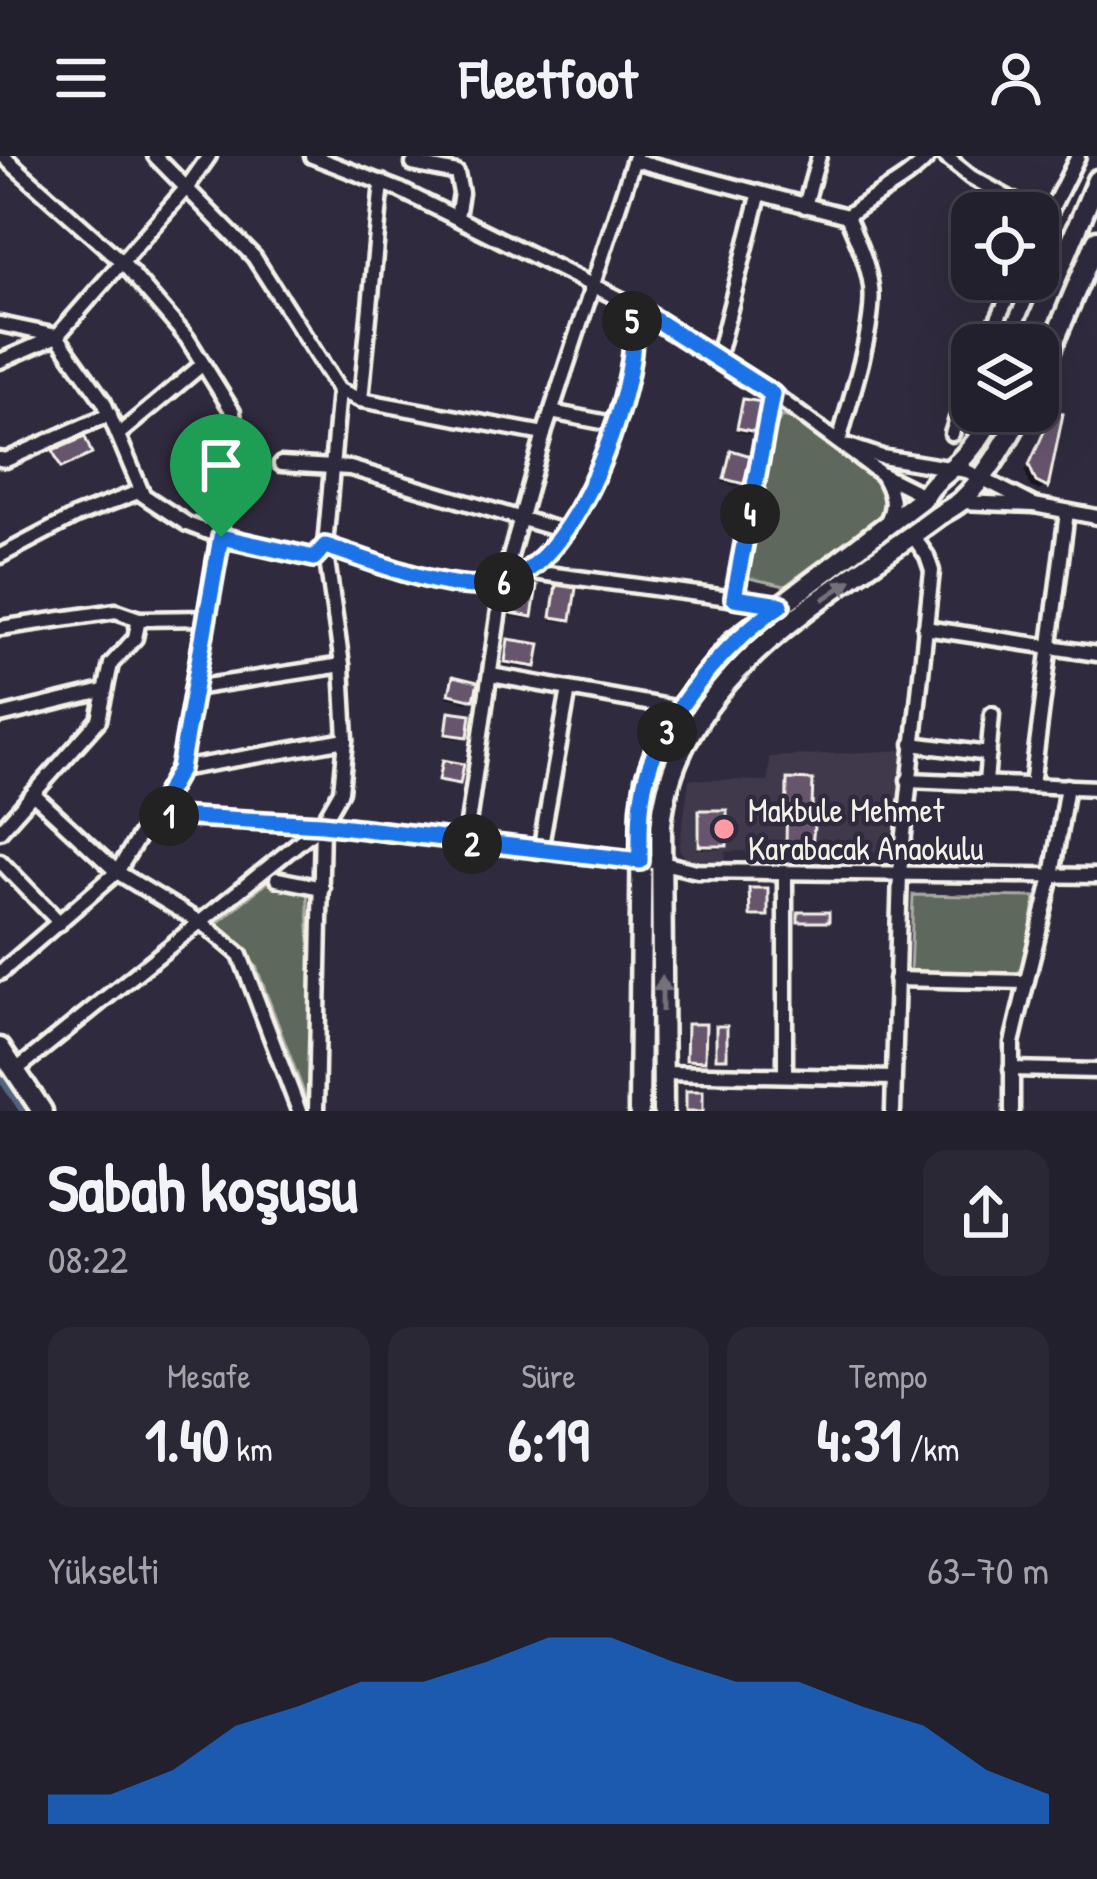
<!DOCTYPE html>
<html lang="tr">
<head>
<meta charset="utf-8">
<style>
	:root { --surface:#23202e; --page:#2b2836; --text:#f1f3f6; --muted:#a3a3aa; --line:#403e4a; --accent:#1a73e8 }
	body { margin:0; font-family:"Patrick Hand",sans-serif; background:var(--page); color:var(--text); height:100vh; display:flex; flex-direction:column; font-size:45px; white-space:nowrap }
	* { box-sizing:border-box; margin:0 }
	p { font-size:39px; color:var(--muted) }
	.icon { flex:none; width:66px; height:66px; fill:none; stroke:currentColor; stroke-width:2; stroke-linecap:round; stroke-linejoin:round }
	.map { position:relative; height:955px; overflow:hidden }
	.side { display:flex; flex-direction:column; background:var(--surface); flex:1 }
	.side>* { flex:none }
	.buttons { position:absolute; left:951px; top:36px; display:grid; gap:24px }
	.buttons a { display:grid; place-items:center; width:108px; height:108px; border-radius:24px; background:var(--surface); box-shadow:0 12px 48px #0002,0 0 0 3px var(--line); font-size:60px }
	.pin { position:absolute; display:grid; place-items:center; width:102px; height:102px; color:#fff; margin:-123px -51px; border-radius:50% 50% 50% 0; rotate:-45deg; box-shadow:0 0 12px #0007 }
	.pin .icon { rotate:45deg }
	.km { position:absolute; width:60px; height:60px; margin:-30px; border-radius:50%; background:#222; color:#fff; font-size:33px; line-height:60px; text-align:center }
	.round { display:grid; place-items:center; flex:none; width:126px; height:126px; border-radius:24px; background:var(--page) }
	.overview { display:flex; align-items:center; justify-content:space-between; height:204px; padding:0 48px }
	h1 { font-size:66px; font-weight:700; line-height:90px }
	.metrics { display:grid; grid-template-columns:repeat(3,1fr); gap:18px; height:204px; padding:12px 48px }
	.metrics div { display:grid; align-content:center; border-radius:24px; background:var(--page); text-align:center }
	.metrics b { font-size:60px; font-weight:700 }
	.metrics small { font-size:33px; font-weight:400 }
	.metrics p { font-size:33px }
	.chart { height:336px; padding:24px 48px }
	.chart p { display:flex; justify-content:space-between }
	.chart svg { width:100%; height:216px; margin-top:12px; fill:var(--accent); opacity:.7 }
	header { display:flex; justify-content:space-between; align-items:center; height:156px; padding:0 48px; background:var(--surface); font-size:54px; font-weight:700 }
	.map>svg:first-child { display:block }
	.built { fill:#40374b }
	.green { fill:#5e685c; stroke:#a9aca2; stroke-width:3 }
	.shadow { fill:#0007 }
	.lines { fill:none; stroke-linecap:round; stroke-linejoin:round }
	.canal { stroke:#53647e; stroke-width:10 }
	.building { fill:#66546d; stroke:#f4f1e8; stroke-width:3 }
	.street-casing { stroke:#f4f1e8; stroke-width:21 }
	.secondary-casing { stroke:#f4f1e8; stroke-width:27 }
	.street { stroke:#2f2a3d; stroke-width:12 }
	.secondary { stroke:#2f2a3d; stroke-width:18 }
	.oneway { fill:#747079 }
	.route-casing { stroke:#fff; stroke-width:24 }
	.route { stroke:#1a73e8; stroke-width:15 }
	.poi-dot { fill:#ff9aa2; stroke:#2f2a3d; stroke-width:4.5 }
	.labels { text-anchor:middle; stroke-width:9; stroke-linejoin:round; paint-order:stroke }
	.poi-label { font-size:33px; fill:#f4f1e8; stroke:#2f2a3d; text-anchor:start }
</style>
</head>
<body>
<header><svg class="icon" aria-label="menu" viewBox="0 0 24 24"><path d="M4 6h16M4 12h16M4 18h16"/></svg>Fleetfoot<svg class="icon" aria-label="person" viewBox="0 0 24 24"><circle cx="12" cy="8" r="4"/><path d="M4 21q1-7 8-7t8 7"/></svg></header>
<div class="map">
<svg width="1097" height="955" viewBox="0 0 1097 955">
	<rect width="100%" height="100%" fill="#2f2a3d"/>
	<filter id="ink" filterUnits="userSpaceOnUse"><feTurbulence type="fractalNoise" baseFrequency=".00833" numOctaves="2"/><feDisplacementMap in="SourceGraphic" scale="24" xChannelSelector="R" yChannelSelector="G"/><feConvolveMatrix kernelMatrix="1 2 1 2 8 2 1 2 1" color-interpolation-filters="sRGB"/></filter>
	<g filter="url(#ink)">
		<path class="built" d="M 902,594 L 893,704 L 876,702 L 874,696 L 848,695 L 848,704 L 747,704 L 746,695 L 726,696 L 725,705 L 688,703 L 679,694 L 689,623 L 768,625 L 769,601 Z"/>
		<g class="green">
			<path d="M 781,260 L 791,262 L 884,329 L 888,355 L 785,430 L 745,421 L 773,277 Z"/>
			<path d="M 267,726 L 307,732 L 318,945 L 309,950 L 256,810 L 216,768 Z"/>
			<path d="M 913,739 L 1035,741 L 1029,798 L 1023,819 L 910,818 Z"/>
		</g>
		<g class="shadow">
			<path d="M 744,246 L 753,274 L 749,278 L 735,275 Z"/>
			<path d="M 1054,259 L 1045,330 L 1040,335 L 1031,331 L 1025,316 Z"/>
			<path d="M 732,298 L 741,327 L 737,330 L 722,326 Z"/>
			<path d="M 518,429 L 529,460 L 526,463 L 509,460 Z"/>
			<path d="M 557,432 L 568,463 L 565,466 L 549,464 Z"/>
			<path d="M 510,486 L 533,509 L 530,513 L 503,509 Z"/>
			<path d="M 454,524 L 471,542 L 467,546 L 447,541 Z"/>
			<path d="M 450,558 L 465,579 L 462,583 L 444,581 Z"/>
			<path d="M 789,626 L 809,689 L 805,693 L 784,692 L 785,630 Z"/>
			<path d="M 701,657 L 724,689 L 720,693 L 697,693 L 697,661 Z"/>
			<path d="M 751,735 L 765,758 L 762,762 L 748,762 L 747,739 Z"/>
			<path d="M 688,871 L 702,903 L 699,907 L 684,907 L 684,874 Z"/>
		</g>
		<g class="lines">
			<path class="canal" d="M 0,918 L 25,955"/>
		</g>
		<g class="building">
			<path d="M 743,243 L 762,246 L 756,276 L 737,272 Z"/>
			<path d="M 1053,256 L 1063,258 L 1048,332 L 1036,326 L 1029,309 Z"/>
			<path d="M 85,281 L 92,298 L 61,312 L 53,295 Z"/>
			<path d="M 731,294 L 751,300 L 744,328 L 724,323 Z"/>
			<path d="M 517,426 L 537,430 L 532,461 L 511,457 Z"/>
			<path d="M 556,429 L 576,432 L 571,464 L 551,461 Z"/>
			<path d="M 508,483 L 540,488 L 536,511 L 505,506 Z"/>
			<path d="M 453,520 L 478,526 L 474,544 L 449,538 Z"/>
			<path d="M 449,555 L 471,558 L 468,581 L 446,578 Z"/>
			<path d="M 443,604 L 464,608 L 460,628 L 439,624 Z"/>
			<path d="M 787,623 L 813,624 L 812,651 L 816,651 L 812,690 L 786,690 Z"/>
			<rect x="699" y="654" width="28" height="36"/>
			<path d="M 749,732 L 768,732 L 768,760 L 750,760 Z"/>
			<rect x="798" y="756" width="31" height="10"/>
			<path d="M 687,868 L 706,868 L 705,905 L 686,904 Z"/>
			<rect x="716" y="870" width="11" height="32"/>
			<rect x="686" y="935" width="17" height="20"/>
		</g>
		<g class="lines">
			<defs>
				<g id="street">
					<path d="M 312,0 L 400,34 L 632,149 L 773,238 L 881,318 L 925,340"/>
					<path d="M 945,0 L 971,21 L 1035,57"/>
					<path d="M 634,4 L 847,60"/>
					<path d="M 413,8 L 457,17 L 461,37 L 457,61"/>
					<path d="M 805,50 L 819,0"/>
					<path d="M 1038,80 L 1078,0"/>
					<path d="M 0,168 L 57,180 L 104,246 L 143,339 L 187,368 L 221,381 L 315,402 L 325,390"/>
					<path d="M 985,189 L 1017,123"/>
					<path d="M 717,203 L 759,40"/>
					<path d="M 0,205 L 57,180 L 188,30 L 209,0"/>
					<path d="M 339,234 L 361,244 L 544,278"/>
					<path d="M 361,244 L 382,26"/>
					<path d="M 551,256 L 613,268"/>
					<path d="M 119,278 L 203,208"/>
					<path d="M 952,278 L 972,217"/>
					<path d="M 839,286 C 849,246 876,169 871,131 C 868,106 856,82 847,60 C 874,38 907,26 929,0"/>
					<path d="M 849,290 L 882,301 L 967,315 L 1034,349"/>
					<path d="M 0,303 L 6,304 L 110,258"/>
					<path d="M 281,308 L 350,312 L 566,376"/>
					<path d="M 882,319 C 892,336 896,349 886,367"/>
					<path d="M 961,346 L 1034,349 L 1097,361"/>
					<path d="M 325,390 C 373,405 454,441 503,426 C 573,405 621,270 631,204 C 634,187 633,167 632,149"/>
					<path d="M 0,400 L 76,360 L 141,335"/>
					<path d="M 525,415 L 781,449"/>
					<path d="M 735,442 L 773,238"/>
					<path d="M 0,472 L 116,455 L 139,463 L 207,462"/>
					<path d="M 925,472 L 1097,498"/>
					<path d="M 491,519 L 680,553"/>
					<path d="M 193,532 L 342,509"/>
					<path d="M 0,560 L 103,535"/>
					<path d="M 912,588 L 989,598"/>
					<path d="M 180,613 L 346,584"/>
					<path d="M 908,624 L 1097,632"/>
					<path d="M 986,626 L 992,558"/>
					<path d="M 1032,629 L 1067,356"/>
					<path d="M 33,638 L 117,716 L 206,770 L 240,799 L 299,955"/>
					<path d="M 154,659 L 322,668 L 662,707 L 697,715 L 1097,720"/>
					<path d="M 0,675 L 99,564 L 111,508 L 135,482 L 139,463"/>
					<path d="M 465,688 L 503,426 L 544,278 L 635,0"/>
					<path d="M 540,695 L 569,533"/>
					<path d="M 0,705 L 60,767"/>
					<path d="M 785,716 L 785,917"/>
					<path d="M 277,723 L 322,732"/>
					<path d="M 0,817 L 117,716 L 180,613 L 235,283 L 233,256 L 187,182 L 121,105 L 3,0"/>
					<path d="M 896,823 L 1025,826"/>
					<path d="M 1011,913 L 1097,915"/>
					<path d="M 15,915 L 322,668 L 341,635 L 346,584 L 342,509 L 325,390 L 339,234 L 254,101 L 155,0"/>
					<path d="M 663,917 L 893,922"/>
					<path d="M 316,955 L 322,668"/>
					<path d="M 893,955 L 900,716 L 932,415 L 927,400 L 913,380"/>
					<path d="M 1012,955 L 1012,887 L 1052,720 L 1067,630"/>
				</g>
				<g id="secondary">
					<path d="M 1028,189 L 1097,24"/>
					<path d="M 1038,222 L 1097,84"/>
					<path d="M 0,892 L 42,955"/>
					<path d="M 639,955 L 642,652 L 646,623 L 656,595 L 680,553 L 734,485 L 925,340 C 933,326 941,322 953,311 C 971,296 984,275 996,255"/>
					<path d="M 663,955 L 661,669 C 675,519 830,441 938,360 C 945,355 954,351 961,345 C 987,321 1006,285 1023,255"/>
				</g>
			</defs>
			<use href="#street" class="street-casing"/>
			<use href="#secondary" class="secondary-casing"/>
			<use href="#street" class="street"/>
			<use href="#secondary" class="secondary"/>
		</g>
		<defs><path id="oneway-solid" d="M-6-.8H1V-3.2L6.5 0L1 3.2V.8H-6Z" transform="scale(3)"/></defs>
		<g class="oneway">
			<use href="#oneway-solid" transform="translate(837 434) rotate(-35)"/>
			<use href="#oneway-solid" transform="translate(662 838) rotate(-90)"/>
		</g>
	</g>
	<g class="lines" filter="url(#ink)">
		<defs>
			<path id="route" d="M 632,149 L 772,238 L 734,442 L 781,449 C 727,485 663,558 646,622 C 639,648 640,678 640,705 L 322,668 L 154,659 L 180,613 L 221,381 L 314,402 L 325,390 C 372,404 454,441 503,427 C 573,405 621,270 631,204 C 634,187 633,167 632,149 Z"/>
		</defs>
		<use href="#route" class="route-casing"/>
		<use href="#route" class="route"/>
	</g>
	<circle class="poi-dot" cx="724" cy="673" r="12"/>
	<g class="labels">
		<g class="poi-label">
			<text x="748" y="666">Makbule Mehmet<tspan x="748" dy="38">Karabacak Anaokulu</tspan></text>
		</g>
	</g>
</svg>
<div class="buttons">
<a><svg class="icon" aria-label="locate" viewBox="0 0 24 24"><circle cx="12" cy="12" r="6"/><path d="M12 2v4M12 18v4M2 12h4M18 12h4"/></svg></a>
<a><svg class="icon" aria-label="layers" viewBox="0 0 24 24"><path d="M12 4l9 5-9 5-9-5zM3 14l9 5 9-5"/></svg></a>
</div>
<div class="pin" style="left:221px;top:381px;background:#1e9e55"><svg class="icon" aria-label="arrive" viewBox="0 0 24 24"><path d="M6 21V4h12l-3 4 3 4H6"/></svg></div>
<b class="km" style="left:169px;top:660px">1</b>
<b class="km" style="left:472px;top:688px">2</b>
<b class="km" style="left:667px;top:576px">3</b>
<b class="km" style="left:750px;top:358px">4</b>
<b class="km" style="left:632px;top:165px">5</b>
<b class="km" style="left:504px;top:426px">6</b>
</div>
<section class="side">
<div class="overview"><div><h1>Sabah koşusu</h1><p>08:22</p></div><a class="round"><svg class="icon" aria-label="share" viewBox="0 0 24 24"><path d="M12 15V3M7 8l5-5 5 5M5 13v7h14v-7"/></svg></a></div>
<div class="metrics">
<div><p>Mesafe</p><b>1.40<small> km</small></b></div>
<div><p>Süre</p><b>6:19</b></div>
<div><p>Tempo</p><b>4:31<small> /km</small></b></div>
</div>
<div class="chart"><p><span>Yükselti</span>63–70 m</p>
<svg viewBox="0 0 160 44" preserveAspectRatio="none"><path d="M0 44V38L10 38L20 33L30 24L40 20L50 15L60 15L70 11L80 6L90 6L100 11L110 15L120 15L130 20L140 24L150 33L160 38V44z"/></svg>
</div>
</section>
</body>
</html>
